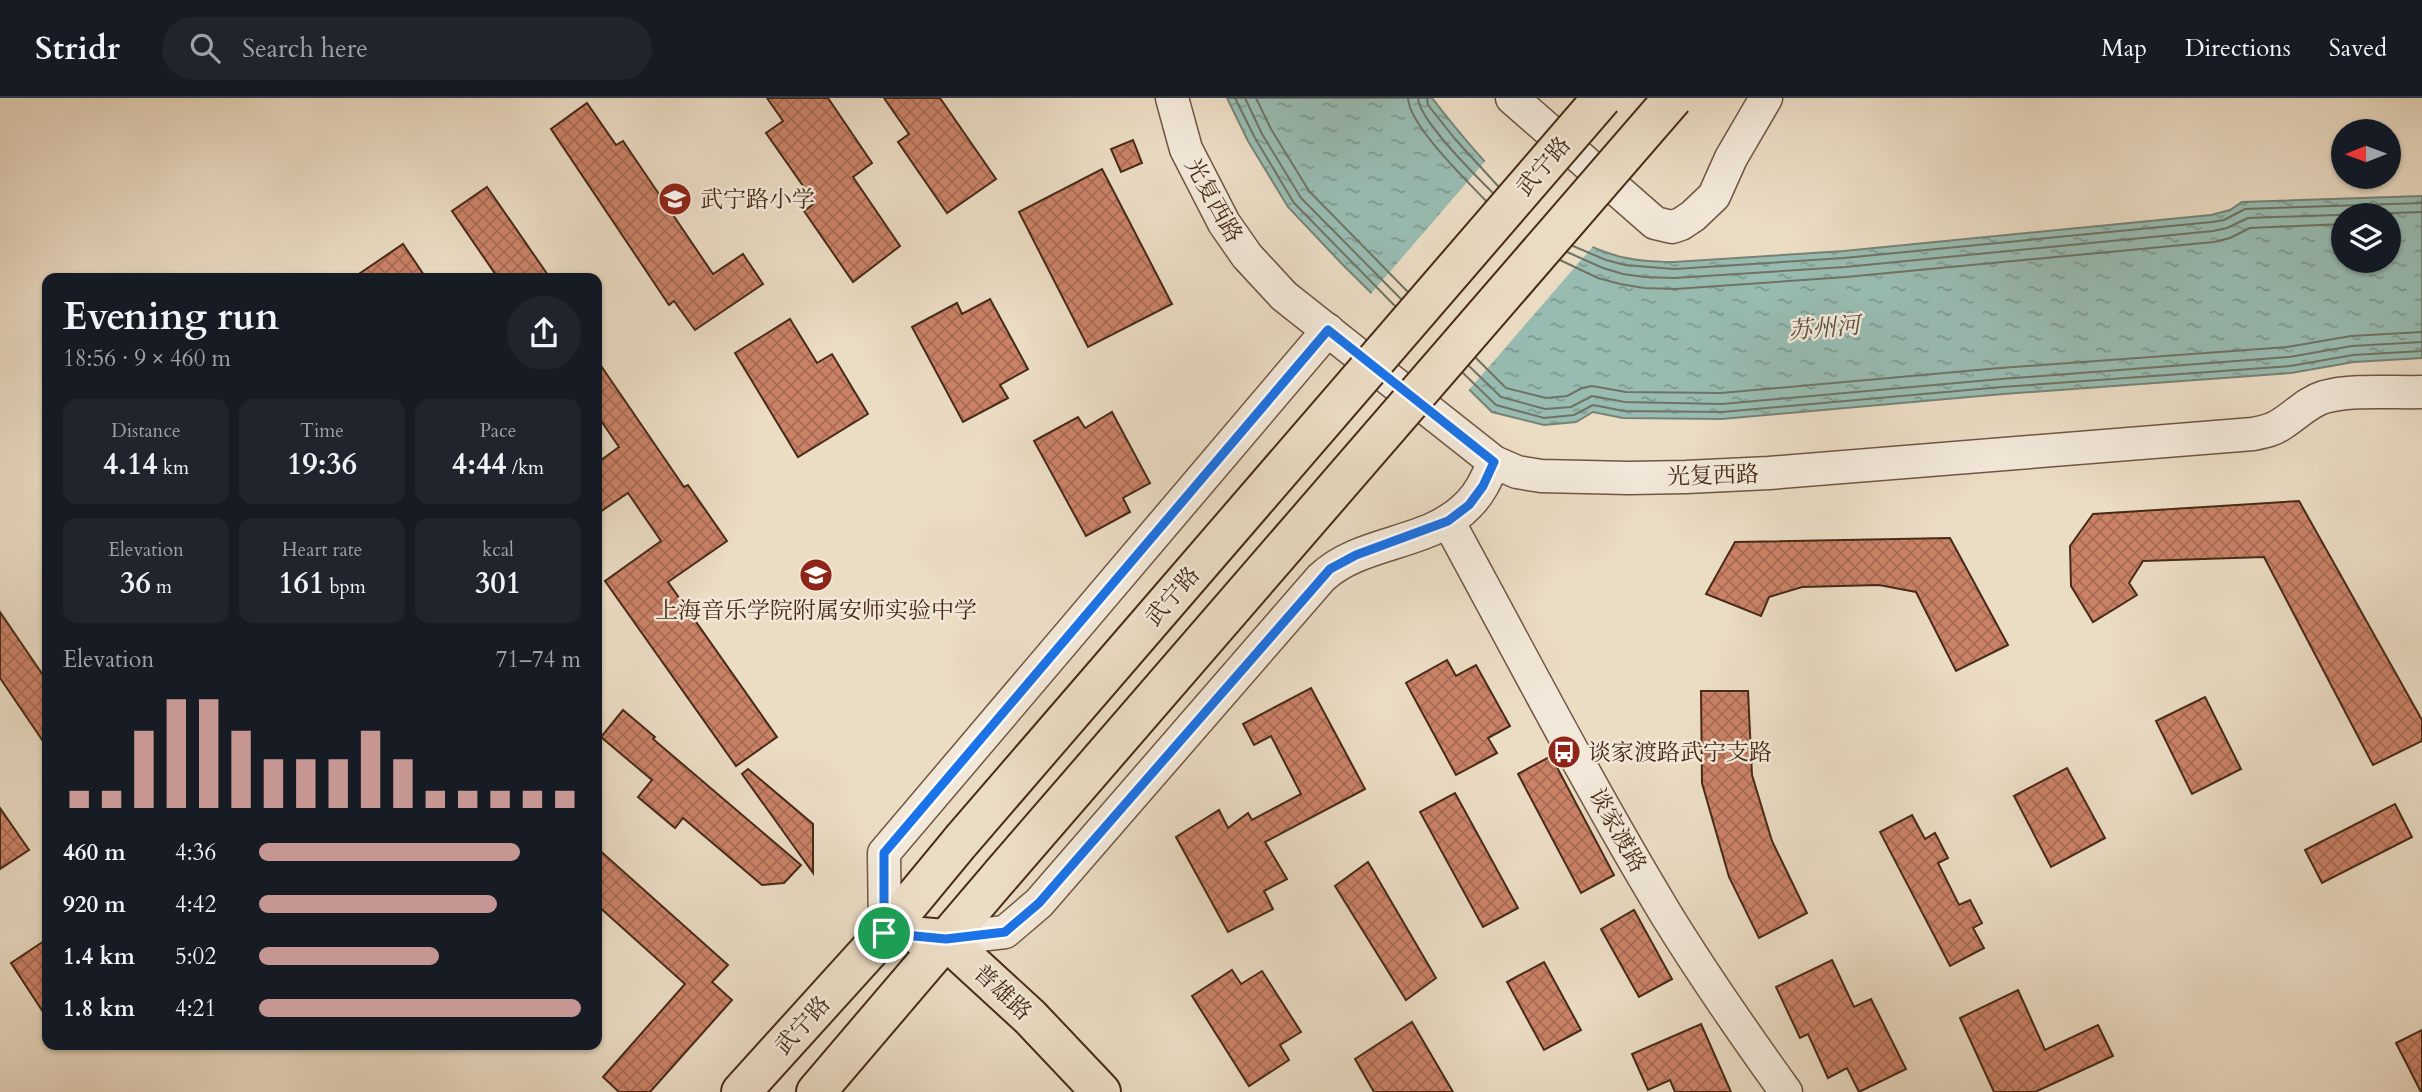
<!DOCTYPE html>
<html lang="en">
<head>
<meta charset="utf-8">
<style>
	:root { --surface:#171b24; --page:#20242c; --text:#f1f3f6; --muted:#9ea1a6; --line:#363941; --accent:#c59692 }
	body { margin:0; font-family:Cardo,"Noto Serif SC",serif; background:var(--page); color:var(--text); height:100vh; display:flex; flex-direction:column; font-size:26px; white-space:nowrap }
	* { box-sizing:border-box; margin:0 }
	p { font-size:23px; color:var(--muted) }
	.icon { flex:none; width:38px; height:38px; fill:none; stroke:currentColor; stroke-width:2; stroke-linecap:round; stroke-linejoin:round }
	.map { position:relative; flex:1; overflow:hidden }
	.panel { position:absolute; left:42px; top:175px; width:560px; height:777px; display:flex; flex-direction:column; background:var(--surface); border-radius:14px; box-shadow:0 2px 5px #0004 }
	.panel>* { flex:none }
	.needle { width:46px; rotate:269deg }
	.controls { position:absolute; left:2331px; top:21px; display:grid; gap:14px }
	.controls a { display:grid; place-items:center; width:70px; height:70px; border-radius:50%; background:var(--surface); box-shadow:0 2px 5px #0004; font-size:35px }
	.pin { position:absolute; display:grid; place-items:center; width:60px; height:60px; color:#fff; margin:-30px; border:4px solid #fff; border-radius:50%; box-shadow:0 2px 7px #0007 }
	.round { display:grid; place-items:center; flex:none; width:74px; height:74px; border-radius:37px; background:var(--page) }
	.summary { display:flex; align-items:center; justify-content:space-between; height:119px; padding:0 21px }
	h1 { font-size:38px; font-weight:700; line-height:52px }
	.metrics { display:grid; grid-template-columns:repeat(3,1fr); gap:10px; height:119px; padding:7px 21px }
	.metrics div { display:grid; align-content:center; border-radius:14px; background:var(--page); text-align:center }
	.metrics b { font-size:30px; font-weight:700 }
	.metrics small { font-size:19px; font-weight:400 }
	.metrics p { font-size:19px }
	.chart { height:196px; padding:14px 21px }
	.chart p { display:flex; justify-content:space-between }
	.chart svg { width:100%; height:126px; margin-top:7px; stroke:var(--accent); stroke-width:6 }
	ul { padding:0 21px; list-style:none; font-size:23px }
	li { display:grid; grid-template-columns:112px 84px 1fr; align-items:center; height:52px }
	li i { height:18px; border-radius:9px; background:var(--accent) }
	header { display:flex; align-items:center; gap:42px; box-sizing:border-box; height:98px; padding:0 35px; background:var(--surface); border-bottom:2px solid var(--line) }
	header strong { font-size:33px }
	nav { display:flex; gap:38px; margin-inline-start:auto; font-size:24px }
	.search { width:490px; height:63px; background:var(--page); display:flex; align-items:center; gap:18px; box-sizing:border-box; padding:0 24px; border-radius:38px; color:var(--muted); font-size:26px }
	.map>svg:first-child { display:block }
	.water { fill:url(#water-ripples); stroke:#788274; stroke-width:2; fill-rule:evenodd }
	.pier { fill:#ebdcc4 }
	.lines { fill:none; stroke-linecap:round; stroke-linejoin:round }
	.shore { stroke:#707364; stroke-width:2 }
	.building { fill:url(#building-cross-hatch); stroke:#472a17; stroke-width:2 }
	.minor-casing { stroke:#705642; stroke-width:35 }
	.major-casing { stroke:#472a17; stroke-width:42 }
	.minor { stroke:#f2e8d9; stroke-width:32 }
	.major { stroke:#ebdcc4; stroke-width:38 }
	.major-bridge-casing { stroke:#472a17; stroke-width:42; stroke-linecap:butt }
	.major-bridge { stroke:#ebdcc4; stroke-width:38 }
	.route-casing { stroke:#fff; stroke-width:14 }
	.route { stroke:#1a73e8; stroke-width:9 }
	.labels { text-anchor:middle; stroke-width:5; stroke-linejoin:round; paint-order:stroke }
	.street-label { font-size:23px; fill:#472a17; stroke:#f2e8d9 }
	.poi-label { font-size:23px; fill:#472a17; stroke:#f2e8d9; text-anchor:start }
	.water-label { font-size:24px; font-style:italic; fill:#5b4e3e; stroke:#f2e8d9 }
</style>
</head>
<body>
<header>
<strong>Stridr</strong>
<div class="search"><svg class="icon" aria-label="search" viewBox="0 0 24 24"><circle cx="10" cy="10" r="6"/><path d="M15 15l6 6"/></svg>Search here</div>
<nav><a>Map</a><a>Directions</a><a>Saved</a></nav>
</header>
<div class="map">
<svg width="2422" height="994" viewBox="0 0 2422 994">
	<defs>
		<pattern id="water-ripples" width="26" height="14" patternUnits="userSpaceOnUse" patternTransform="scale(1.75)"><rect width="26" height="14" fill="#98bcb2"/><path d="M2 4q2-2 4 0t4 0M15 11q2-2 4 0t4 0" fill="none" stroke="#7e9990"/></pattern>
		<pattern id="building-cross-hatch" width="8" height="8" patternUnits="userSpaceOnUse" patternTransform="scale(1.75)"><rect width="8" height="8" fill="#cb8267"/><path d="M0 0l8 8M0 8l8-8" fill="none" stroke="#a76b54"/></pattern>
	</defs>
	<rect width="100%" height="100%" fill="#ebdcc4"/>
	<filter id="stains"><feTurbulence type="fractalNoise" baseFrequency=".00286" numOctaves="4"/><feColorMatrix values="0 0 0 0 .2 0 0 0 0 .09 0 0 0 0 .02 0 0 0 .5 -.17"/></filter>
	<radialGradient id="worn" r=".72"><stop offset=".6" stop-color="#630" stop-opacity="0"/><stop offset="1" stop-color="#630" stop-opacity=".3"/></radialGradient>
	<path class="water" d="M 1227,0 L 1432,0 C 1476,57 1540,134 1611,156 C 1632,163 1652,164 1674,164 L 1844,153 L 2211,117 L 2230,112 L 2242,104 L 2422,98 L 2422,260 L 2354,264 L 2291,275 L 2003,296 L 1722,321 L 1623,320 L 1593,314 L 1576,324 L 1544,327 L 1492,314 L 1342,166 L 1288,109 L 1248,43 ZM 2343,117 L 2389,117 L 2389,163 L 2343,163 Z"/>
	<path class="pier" d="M 1487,61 L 1523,99 L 1555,124 L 1595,146 L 1467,294 L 1369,198 Z"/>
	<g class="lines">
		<g class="shore">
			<path d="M 1235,0 L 1255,40 L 1294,105 L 1395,208"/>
			<path d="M 1245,0 L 1262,36 L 1301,100 L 1401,201"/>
			<path d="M 1256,0 L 1271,31 L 1309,93 L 1407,193"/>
			<path d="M 1408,0 C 1409,27 1466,82 1486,103"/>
			<path d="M 1418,0 C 1419,22 1475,77 1493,95"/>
			<path d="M 1427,0 L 1428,7 L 1455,41 L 1498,88"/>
			<path d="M 1573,148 L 1606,162 L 1625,167 L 1674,171 L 1844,160 L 2212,124 L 2224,122 L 2245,111 L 2422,105"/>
			<path d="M 1567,154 L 1603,170 L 1623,176 L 1645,179 L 1674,180 L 1845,169 L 2213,133 L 2227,130 L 2248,120 L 2422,114"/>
			<path d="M 1560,162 L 1598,180 L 1620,186 L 1644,190 L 1675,191 L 1846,179 L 2214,144 L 2230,140 L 2250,130 L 2343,126"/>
			<path d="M 1476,260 L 1506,290 L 1546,300 L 1567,298 L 1582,290 L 1592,288 L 1626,294 L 1721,295 L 2000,270 L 2287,249 L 2351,238 L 2422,234"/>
			<path d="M 1469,268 L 1501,299 L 1545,311 L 1571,309 L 1592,298 L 1625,304 L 1722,306 L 2001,281 L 2289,259 L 2352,248 L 2422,244"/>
			<path d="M 1463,275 L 1496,307 L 1544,320 L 1574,317 L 1593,307 L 1624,313 L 1722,314 L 2002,289 L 2290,268 L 2353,257 L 2422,253"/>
		</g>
	</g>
	<g class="building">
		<path d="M 767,0 L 828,0 L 872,65 L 853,79 L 900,148 L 853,184 L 804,113 L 815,105 L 766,35 L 783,23 Z"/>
		<path d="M 884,0 L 940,0 L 996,81 L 947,115 L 898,44 L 909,36 Z"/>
		<path d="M 587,5 L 616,47 L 623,43 L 713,176 L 743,156 L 763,186 L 695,232 L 674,203 L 669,207 L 551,31 Z"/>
		<path d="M 1133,42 L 1142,65 L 1121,74 L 1111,51 Z"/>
		<path d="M 1102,71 L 1172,206 L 1088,249 L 1019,114 Z"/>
		<path d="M 487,89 L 550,180 L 498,180 L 452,113 Z"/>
		<path d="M 403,146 L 426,180 L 353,180 Z"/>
		<path d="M 990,201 L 1028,271 L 1000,287 L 1008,300 L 963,324 L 912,229 L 957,205 L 962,216 Z"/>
		<path d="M 790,221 L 817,265 L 832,256 L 868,316 L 798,359 L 735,255 Z"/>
		<path d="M 597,262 L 684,389 L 688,387 L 727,443 L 668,484 L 777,639 L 736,668 L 605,483 L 661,443 L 628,395 L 597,416 L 597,365 L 619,349 L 597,317 Z"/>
		<path d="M 1112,314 L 1150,385 L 1123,400 L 1130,414 L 1086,438 L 1034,343 L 1078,319 L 1085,330 Z"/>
		<path d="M 2299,403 L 2422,622 L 2422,643 L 2373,667 L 2264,459 L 2143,463 L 2129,485 L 2137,497 L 2093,524 L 2071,488 L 2070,448 L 2093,416 Z"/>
		<path d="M 1950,440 L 2008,547 L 1956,573 L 1916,494 L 1879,487 L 1802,489 L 1769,499 L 1761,518 L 1706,496 L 1735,444 Z"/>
		<path d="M 0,514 L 47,583 L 47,649 L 0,580 Z"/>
		<path d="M 1447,562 L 1456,578 L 1476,567 L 1510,628 L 1488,640 L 1497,655 L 1456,677 L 1406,585 Z"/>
		<path d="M 1311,590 L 1365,691 L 1265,744 L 1287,781 L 1264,793 L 1273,811 L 1228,834 L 1176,739 L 1219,712 L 1228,730 L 1248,715 L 1252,722 L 1301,696 L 1271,638 L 1254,647 L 1243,626 Z"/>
		<path d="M 1701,593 L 1748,593 L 1752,677 L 1772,743 L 1807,815 L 1759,840 L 1729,779 L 1702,685 Z"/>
		<path d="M 2205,599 L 2241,671 L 2192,696 L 2156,623 Z"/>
		<path d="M 623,612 L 655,639 L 653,641 L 801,767 L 784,785 L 762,787 L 683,720 L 675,730 L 638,699 L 652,682 L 601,639 Z"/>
		<path d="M 1551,658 L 1614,777 L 1581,795 L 1518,676 Z"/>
		<path d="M 2067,670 L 2105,740 L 2051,769 L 2014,698 Z"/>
		<path d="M 748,671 L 813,726 L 813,775 L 742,676 Z"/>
		<path d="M 1455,695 L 1518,810 L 1483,829 L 1420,714 Z"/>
		<path d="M 2395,706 L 2412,739 L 2322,785 L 2305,752 Z"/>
		<path d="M 0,710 L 29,752 L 0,771 Z"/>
		<path d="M 1912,717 L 1925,741 L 1935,735 L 1948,760 L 1938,765 L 1959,807 L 1970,802 L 1982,825 L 1973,830 L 1984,850 L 1950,868 L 1880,734 Z"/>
		<path d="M 597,750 L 728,867 L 712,884 L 732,902 L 650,994 L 619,994 L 603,979 L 685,886 L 597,807 Z"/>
		<path d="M 1368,764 L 1436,880 L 1406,902 L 1335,788 Z"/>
		<path d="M 1634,812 L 1672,881 L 1639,899 L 1601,831 Z"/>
		<path d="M 47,841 L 47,920 L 11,865 Z"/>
		<path d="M 1832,862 L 1854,909 L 1871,901 L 1906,971 L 1859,994 L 1847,970 L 1828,980 L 1808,936 L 1800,940 L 1776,889 Z"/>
		<path d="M 1544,864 L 1581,932 L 1544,952 L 1507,884 Z"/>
		<path d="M 1232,872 L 1241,886 L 1262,873 L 1301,934 L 1280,947 L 1289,962 L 1249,988 L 1192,898 Z"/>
		<path d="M 2018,892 L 2045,952 L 2098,927 L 2113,958 L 2035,994 L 1994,994 L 1960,920 Z"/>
		<path d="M 1412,924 L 1453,994 L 1374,994 L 1355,961 Z"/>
		<path d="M 1701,926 L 1731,994 L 1675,994 L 1670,982 L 1648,992 L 1632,956 Z"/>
		<path d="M 2422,932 L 2422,994 L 2421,994 L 2396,945 Z"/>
	</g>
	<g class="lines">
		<defs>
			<g id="minor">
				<path d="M 1172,0 L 1186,51 L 1224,125 L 1247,158 L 1284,198 L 1494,364 L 1517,374 L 1541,378 L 1629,380 L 1686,379 L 1769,375 L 2253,336 C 2264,334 2274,332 2283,325 C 2297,316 2308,304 2324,299 C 2353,291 2392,295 2422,294"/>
				<path d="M 1512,0 L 1655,125 L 1672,129 L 1681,126 L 1693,118 L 1714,98 L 1731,60 L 1766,0"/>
				<path d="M 1448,423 C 1520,555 1589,689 1667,818 C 1704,878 1745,937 1786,994"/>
				<path d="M 885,835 L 884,755 L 1328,232"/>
				<path d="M 945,841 L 1005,834 L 1039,805 L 1321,480 C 1362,441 1430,448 1469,406 C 1481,394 1487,379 1494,364"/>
			</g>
			<g id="major">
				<path d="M 921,839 L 945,841 L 1030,919 L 1101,994"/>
				<path d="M 741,994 L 885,835 L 961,743"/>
				<path d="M 816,994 L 1001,777"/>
			</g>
		</defs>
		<use href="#minor" class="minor-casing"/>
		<use href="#major" class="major-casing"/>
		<use href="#minor" class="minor"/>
		<use href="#major" class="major"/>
		<defs>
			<g id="major-bridge">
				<path d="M 961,743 L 1602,0"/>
				<path d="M 1001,777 L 1673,0"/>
			</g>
		</defs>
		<use href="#major-bridge" class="major-bridge-casing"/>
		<use href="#major-bridge" class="major-bridge"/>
	</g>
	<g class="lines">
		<defs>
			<path id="route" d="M 1328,232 L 1494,364 L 1483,388 L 1469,407 L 1448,423 L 1356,457 L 1330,471 L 1039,805 L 1005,834 L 946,841 L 884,835 L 884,755 Z"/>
		</defs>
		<use href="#route" class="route-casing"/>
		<use href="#route" class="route"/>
	</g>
	<defs>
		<symbol id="school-disc" viewBox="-11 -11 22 22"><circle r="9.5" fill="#8f2418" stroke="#f2e8d9"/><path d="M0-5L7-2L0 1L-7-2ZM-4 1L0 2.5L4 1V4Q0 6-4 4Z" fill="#fff"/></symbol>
		<symbol id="bus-disc" viewBox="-11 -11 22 22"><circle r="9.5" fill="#8f2418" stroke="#f2e8d9"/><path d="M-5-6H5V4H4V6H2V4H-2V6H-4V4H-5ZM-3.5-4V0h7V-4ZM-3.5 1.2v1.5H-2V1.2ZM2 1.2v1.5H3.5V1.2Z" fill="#fff"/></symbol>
	</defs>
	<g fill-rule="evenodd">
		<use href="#school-disc" x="656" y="82" width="38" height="38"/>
		<use href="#school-disc" x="797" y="458" width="38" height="38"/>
		<use href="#bus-disc" x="1545" y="635" width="38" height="38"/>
	</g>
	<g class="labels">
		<g class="street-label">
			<text transform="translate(1543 68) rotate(-49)" y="8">武宁路</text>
			<text transform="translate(1214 102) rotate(61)" y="8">光复西路</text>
			<text transform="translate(1713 377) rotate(-2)" y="8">光复西路</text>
			<text transform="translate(1172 498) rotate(-49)" y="8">武宁路</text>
			<text transform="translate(1618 732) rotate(61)" y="8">谈家渡路</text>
			<text transform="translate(1003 894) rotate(43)" y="8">普雄路</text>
			<text transform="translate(802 927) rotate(-48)" y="8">武宁路</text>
		</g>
		<g class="poi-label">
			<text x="700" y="109">武宁路小学</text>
			<text x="816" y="520" text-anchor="middle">上海音乐学院附属安师实验中学</text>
			<text x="1588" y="662">谈家渡路武宁支路</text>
		</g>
		<g class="water-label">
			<text transform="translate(1824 230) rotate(-5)" y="8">苏州河</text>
		</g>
	</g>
	<rect width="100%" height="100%" filter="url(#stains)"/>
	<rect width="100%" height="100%" fill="url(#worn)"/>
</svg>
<div class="controls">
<a><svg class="needle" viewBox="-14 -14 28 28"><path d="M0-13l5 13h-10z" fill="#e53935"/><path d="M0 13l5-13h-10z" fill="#9ea1a6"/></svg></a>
<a><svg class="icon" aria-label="layers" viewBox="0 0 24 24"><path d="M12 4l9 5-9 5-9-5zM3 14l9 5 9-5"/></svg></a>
</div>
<div class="pin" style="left:884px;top:835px;background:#1e9e55"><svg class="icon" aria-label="arrive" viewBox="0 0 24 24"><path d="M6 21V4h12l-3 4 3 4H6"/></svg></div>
<section class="panel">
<div class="summary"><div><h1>Evening run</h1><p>18:56 · 9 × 460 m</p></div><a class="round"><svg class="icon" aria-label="share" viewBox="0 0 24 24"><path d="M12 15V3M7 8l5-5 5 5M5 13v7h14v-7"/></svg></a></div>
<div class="metrics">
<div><p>Distance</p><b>4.14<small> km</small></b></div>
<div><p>Time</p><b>19:36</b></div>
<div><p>Pace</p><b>4:44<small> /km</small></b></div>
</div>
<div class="metrics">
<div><p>Elevation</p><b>36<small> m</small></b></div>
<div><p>Heart rate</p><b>161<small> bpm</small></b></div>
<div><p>kcal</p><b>301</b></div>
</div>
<div class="chart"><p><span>Elevation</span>71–74 m</p>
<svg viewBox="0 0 160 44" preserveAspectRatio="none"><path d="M5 44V38M15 44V38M25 44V17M35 44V6M45 44V6M55 44V17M65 44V27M75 44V27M85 44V27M95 44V17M105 44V27M115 44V38M125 44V38M135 44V38M145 44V38M155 44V38"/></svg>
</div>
<ul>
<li><b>460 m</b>4:36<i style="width:81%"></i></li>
<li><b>920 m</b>4:42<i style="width:74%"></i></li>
<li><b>1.4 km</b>5:02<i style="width:56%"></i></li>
<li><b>1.8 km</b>4:21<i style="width:100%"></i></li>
</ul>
</section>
</div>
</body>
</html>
